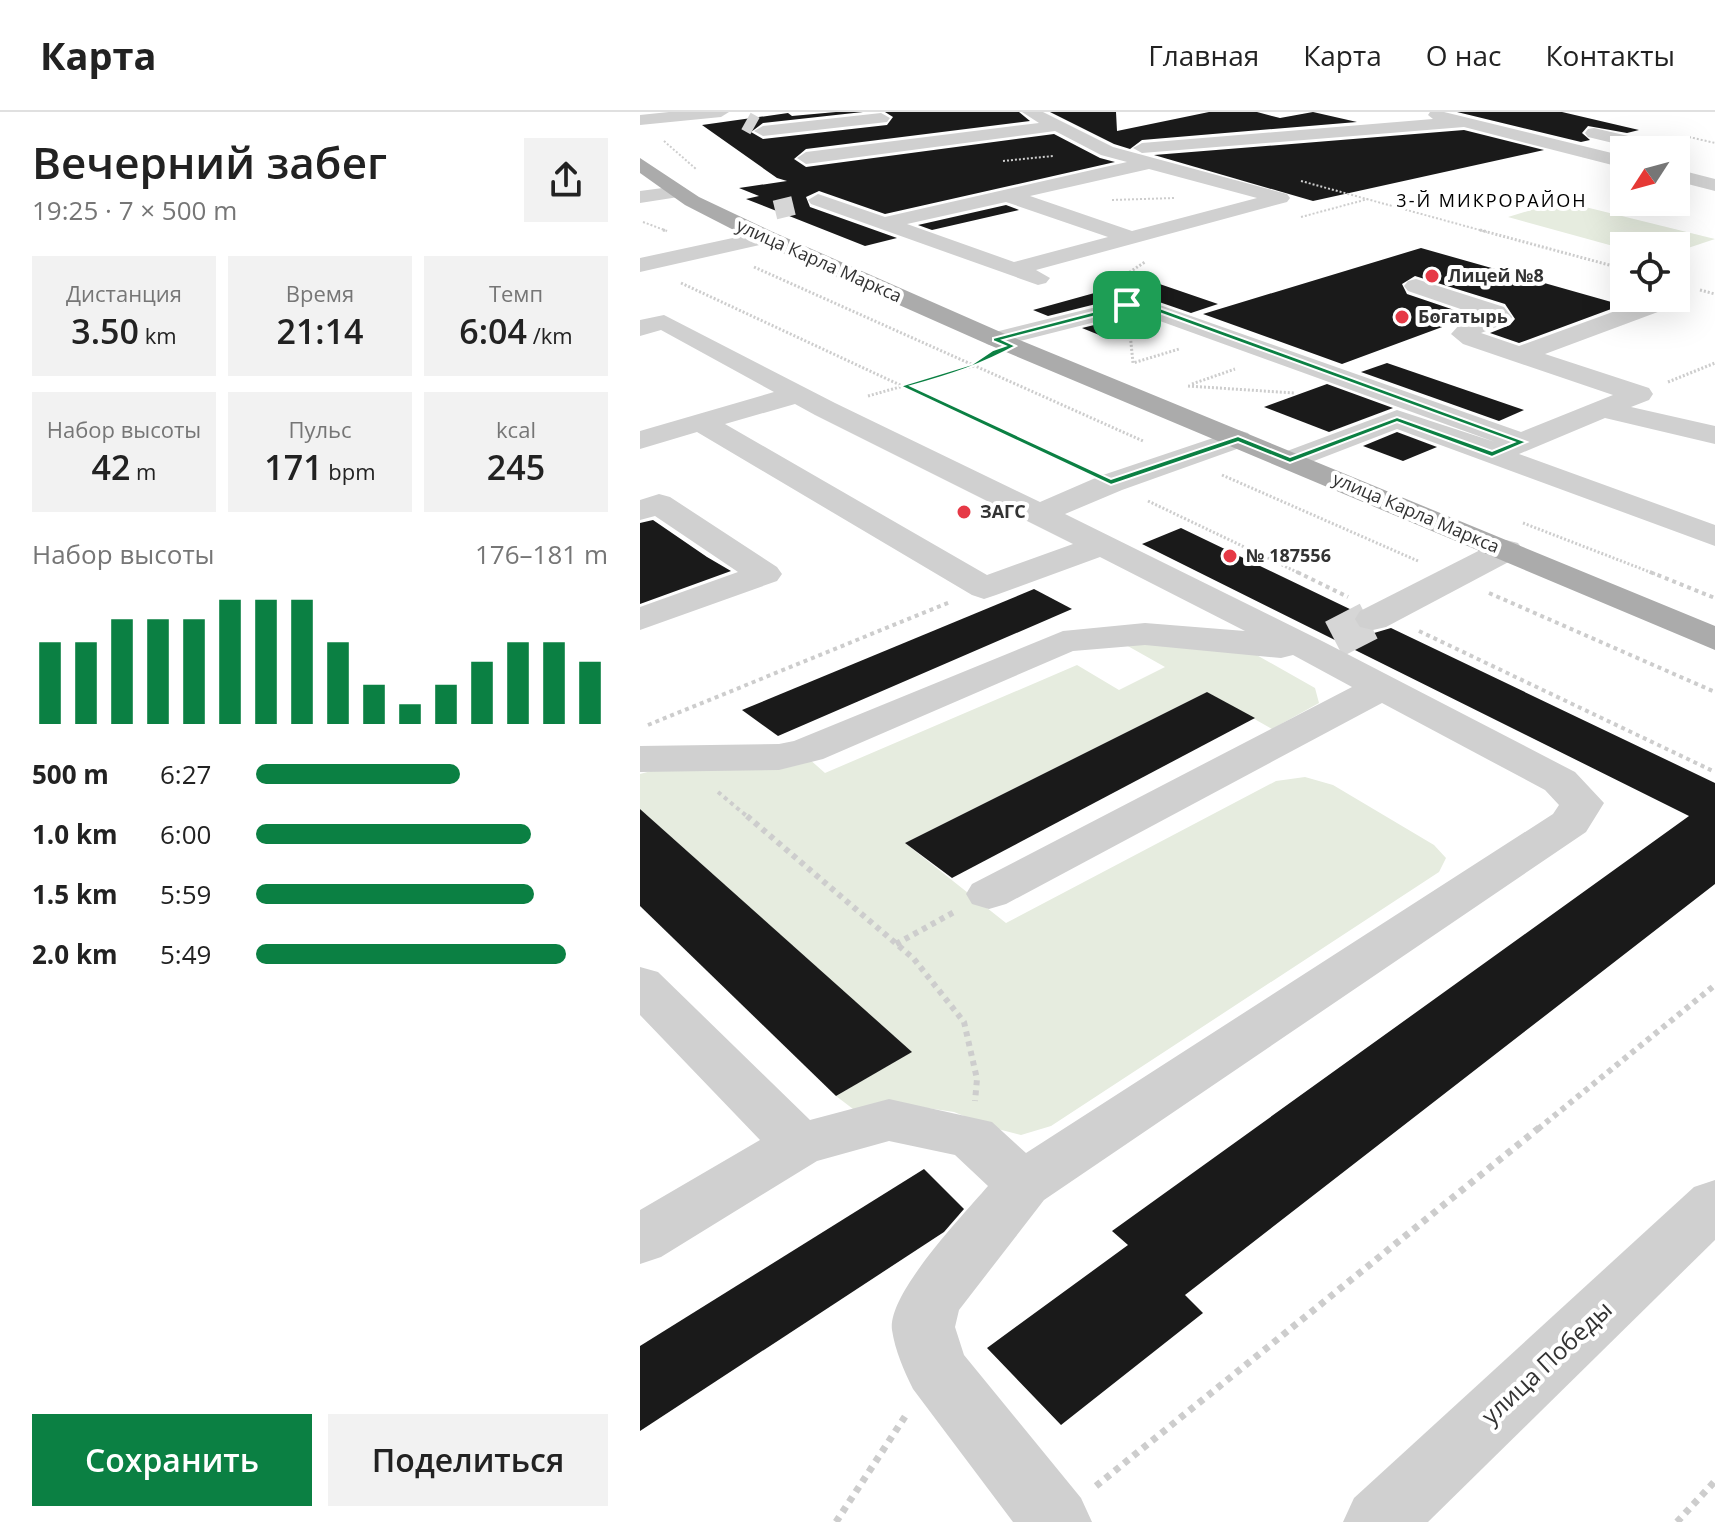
<!DOCTYPE html>
<html lang="ru">
<head>
<meta charset="utf-8">
<style>
	:root { --surface:#fff; --page:#f2f2f2; --text:#222; --muted:#767676; --line:#e0e0e0; --accent:#0b8043 }
	body { margin:0; font-family:"Open Sans",sans-serif; background:var(--page); color:var(--text); height:100vh; display:flex; flex-direction:column; font-size:30px; white-space:nowrap }
	* { box-sizing:border-box; margin:0 }
	p { font-size:26px; color:var(--muted) }
	.icon { flex:none; width:44px; height:44px; fill:none; stroke:currentColor; stroke-width:2; stroke-linecap:round; stroke-linejoin:round }
	.map { position:relative; flex:1; overflow:hidden }
	.sheet { display:flex; flex-direction:column; background:var(--surface); width:640px }
	.sheet>* { flex:none }
	.needle { width:52px; rotate:234deg }
	.controls { position:absolute; left:970px; top:24px; display:grid; gap:16px }
	.controls a { display:grid; place-items:center; width:80px; height:80px; border-radius:0px; background:var(--surface); box-shadow:0 8px 32px #0002; font-size:40px }
	.pin { position:absolute; display:grid; place-items:center; width:68px; height:68px; color:#fff; margin:-34px; border-radius:16px; box-shadow:0 4px 12px #0006 }
	.round { display:grid; place-items:center; flex:none; width:84px; height:84px; border-radius:0px; background:var(--page) }
	.head { display:flex; align-items:center; justify-content:space-between; height:136px; padding:0 32px }
	h1 { font-size:44px; font-weight:600; line-height:60px }
	.figures { display:grid; grid-template-columns:repeat(3,1fr); gap:12px; height:136px; padding:8px 32px }
	.figures div { display:grid; align-content:center; border-radius:0px; background:var(--page); text-align:center }
	.figures b { font-size:34px; font-weight:600 }
	.figures small { font-size:22px; font-weight:400 }
	.figures p { font-size:22px }
	.chart { height:224px; padding:16px 32px }
	.chart p { display:flex; justify-content:space-between }
	.chart svg { width:100%; height:144px; margin-top:8px; stroke:var(--accent); stroke-width:6 }
	.button { display:flex; gap:16px; margin-top:auto; padding:16px 32px }
	.button a { flex:1; height:92px; border-radius:0px; background:var(--accent); color:#fff; font-size:32px; font-weight:600; line-height:92px; text-align:center }
	.button a+a { background:var(--page); color:var(--text) }
	ul { padding:0 32px; list-style:none; font-size:26px }
	li { display:grid; grid-template-columns:128px 96px 1fr; align-items:center; height:60px }
	li i { height:20px; border-radius:10px; background:var(--accent) }
	header { display:flex; align-items:center; gap:48px; box-sizing:border-box; height:112px; padding:0 40px; background:var(--surface); border-bottom:2px solid var(--line) }
	header strong { font-size:38px }
	nav { display:flex; gap:44px; margin-inline-start:auto; font-size:28px }
	main { display:flex; flex:1; min-height:0 }
	.map>svg:first-child { display:block }
	.green { fill:#e6ecdf }
	.building { fill:#1a1a1a }
	.lines { fill:none; stroke-linecap:round; stroke-linejoin:round }
	.minor-tunnel-far1 { stroke:#d6d6d6; stroke-width:19; stroke-dasharray:19 9; stroke-linecap:butt }
	.minor-tunnel { stroke:#d6d6d6; stroke-width:39; stroke-dasharray:39 20; stroke-linecap:butt }
	.path-far4 { stroke:#cdcdcd; stroke-width:2; stroke-dasharray:2 2; stroke-linecap:butt }
	.path-far3 { stroke:#cdcdcd; stroke-width:3; stroke-dasharray:2 2; stroke-linecap:butt }
	.path-far2 { stroke:#cdcdcd; stroke-width:4; stroke-dasharray:4 4; stroke-linecap:butt }
	.path-far1 { stroke:#cdcdcd; stroke-width:6; stroke-dasharray:5 5; stroke-linecap:butt }
	.path { stroke:#cdcdcd; stroke-width:7; stroke-dasharray:6 6; stroke-linecap:butt }
	.minor { fill:#d0d0d0; fill-rule:evenodd }
	.major { fill:#ababab; fill-rule:evenodd }
	.route { fill:#0b8043; stroke:#fff; stroke-width:2; fill-rule:evenodd }
	.poi-dot { fill:#e63946; stroke:#fff; stroke-width:3 }
	.labels { text-anchor:middle; stroke-width:8; stroke-linejoin:round; paint-order:stroke }
	.far-neighbourhood-label { font-size:18px; letter-spacing:2px; fill:#000; stroke:#fff }
	.far-street-label { font-size:18px; fill:#333; stroke:#fff }
	.far-poi-label { font-size:18px; font-weight:bold; fill:#333; stroke:#fff; text-anchor:start }
	.near-street-label { font-size:24px; fill:#333; stroke:#fff }
</style>
</head>
<body>
<header>
<strong>Карта</strong>
<nav><a>Главная</a><a>Карта</a><a>О нас</a><a>Контакты</a></nav>
</header>
<main>
<section class="sheet">
<div class="head"><div><h1>Вечерний забег</h1><p>19:25 · 7 × 500 m</p></div><a class="round"><svg class="icon" aria-label="share" viewBox="0 0 24 24"><path d="M12 15V3M7 8l5-5 5 5M5 13v7h14v-7"/></svg></a></div>
<div class="figures">
<div><p>Дистанция</p><b>3.50<small> km</small></b></div>
<div><p>Время</p><b>21:14</b></div>
<div><p>Темп</p><b>6:04<small> /km</small></b></div>
</div>
<div class="figures">
<div><p>Набор высоты</p><b>42<small> m</small></b></div>
<div><p>Пульс</p><b>171<small> bpm</small></b></div>
<div><p>kcal</p><b>245</b></div>
</div>
<div class="chart"><p><span>Набор высоты</span>176–181 m</p>
<svg viewBox="0 0 160 44" preserveAspectRatio="none"><path d="M5 44V19M15 44V19M25 44V12M35 44V12M45 44V12M55 44V6M65 44V6M75 44V6M85 44V19M95 44V32M105 44V38M115 44V32M125 44V25M135 44V19M145 44V19M155 44V25"/></svg>
</div>
<ul>
<li><b>500 m</b>6:27<i style="width:58%"></i></li>
<li><b>1.0 km</b>6:00<i style="width:78%"></i></li>
<li><b>1.5 km</b>5:59<i style="width:79%"></i></li>
<li><b>2.0 km</b>5:49<i style="width:88%"></i></li>
</ul>
<div class="button"><a>Сохранить</a><a>Поделиться</a></div>
</section>
<div class="map">
<svg width="1075" height="1410" viewBox="0 0 1075 1410">
	<rect width="100%" height="100%" fill="#fff"/>
	<g class="green">
		<path d="M 921,89 L 1075,127 L 1036,140 L 1036,134 L 984,134 L 984,137 L 868,105 Z"/>
		<path d="M 512,529 L 613,541 L 675,576 L 679,591 L 632,617 L 567,580 L 265,731 L 366,811 L 636,669 L 665,665 L 693,673 L 794,733 L 806,746 L 799,760 L 411,1014 L 381,1023 L 354,1016 L 314,1000 L 260,992 L 217,1000 L 196,984 L 271,940 L 0,697 L 0,662 L 26,655 L 168,646 L 185,661 L 437,553 L 479,578 L 525,555 L 486,533 Z"/>
	</g>
	<g class="building">
		<path d="M 196,0 L 223,0 L 123,11 L 111,20 L 123,27 L 247,13 L 253,5 L 245,0 L 379,0 L 390,9 L 166,37 L 154,47 L 166,55 L 414,22 L 460,46 L 475,50 L 245,102 L 179,79 L 166,85 L 170,95 L 257,126 L 225,134 L 106,87 L 119,84 L 99,76 L 147,69 L 137,66 L 62,13 L 148,1 L 152,4 Z"/>
		<path d="M 410,0 L 476,0 L 477,19 L 569,0 L 617,0 L 640,6 L 673,0 L 717,10 L 502,28 L 490,37 L 474,32 Z"/>
		<path d="M 817,0 L 922,0 L 999,18 L 987,21 L 948,14 L 942,21 L 950,28 L 941,30 Z"/>
		<path d="M 824,18 L 904,38 L 673,89 L 514,43 Z"/>
		<path d="M 366,93 L 379,98 L 292,118 L 278,113 Z"/>
		<path d="M 781,136 L 982,193 L 879,231 L 850,221 L 870,213 L 875,207 L 865,192 L 775,164 L 762,172 L 767,182 L 832,204 L 702,252 L 563,202 Z"/>
		<path d="M 505,167 L 578,192 L 551,201 L 496,182 L 408,204 L 393,198 Z"/>
		<path d="M 495,203 L 517,211 L 469,227 L 442,216 Z"/>
		<path d="M 747,251 L 884,298 L 859,309 L 721,260 Z"/>
		<path d="M 687,272 L 753,296 L 689,320 L 624,295 Z"/>
		<path d="M 757,320 L 797,335 L 763,349 L 723,334 Z"/>
		<path d="M 13,408 L 67,445 L 91,459 L 0,492 L 0,411 Z"/>
		<path d="M 541,416 L 716,500 L 712,509 L 719,518 L 734,521 L 751,516 L 1075,671 L 1075,772 L 545,1183 L 563,1201 L 421,1313 L 347,1236 L 488,1133 L 472,1119 L 1049,704 L 502,432 Z"/>
		<path d="M 394,477 L 432,497 L 138,624 L 102,598 Z"/>
		<path d="M 567,580 L 615,606 L 312,766 L 265,731 Z"/>
		<path d="M 0,697 L 272,940 L 196,984 L 0,794 Z"/>
		<path d="M 284,1057 L 324,1097 L 304,1120 L 0,1319 L 0,1234 Z"/>
	</g>
	<g class="lines">
		<g class="minor-tunnel-far1">
			<path d="M 106,9 L 115,14"/>
			<path d="M 135,98 L 160,92"/>
		</g>
		<path class="minor-tunnel" d="M 694,527 L 733,507"/>
		<g class="path-far4">
			<path d="M 1049,25 L 1075,31"/>
			<path d="M 24,29 L 56,57"/>
			<path d="M 363,49 L 413,44"/>
			<path d="M 661,69 L 847,120"/>
			<path d="M 472,88 L 534,86"/>
			<path d="M 661,105 L 728,87"/>
			<path d="M 3,110 L 27,119"/>
		</g>
		<g class="path-far3">
			<path d="M 23,118 L 27,119"/>
			<path d="M 840,118 L 984,157"/>
			<path d="M 114,155 L 503,329"/>
			<path d="M 476,169 L 505,150"/>
			<path d="M 41,171 L 434,354"/>
			<path d="M 1060,178 L 1075,182"/>
			<path d="M 490,221 L 493,251 L 539,237"/>
			<path d="M 1028,270 L 1075,251"/>
			<path d="M 552,272 L 595,257"/>
			<path d="M 548,274 L 654,281"/>
			<path d="M 228,284 L 334,254"/>
			<path d="M 582,363 L 778,449"/>
			<path d="M 508,389 L 661,462"/>
			<path d="M 883,411 L 1015,462"/>
		</g>
		<g class="path-far2">
			<path d="M 657,460 L 708,485"/>
			<path d="M 1010,460 L 1075,486"/>
			<path d="M 849,481 L 1075,580"/>
			<path d="M 779,519 L 1075,660"/>
			<path d="M 8,613 L 310,490"/>
			<path d="M 78,680 L 109,706"/>
		</g>
		<g class="path-far1">
			<path d="M 107,704 L 274,847 L 324,910 L 337,967 L 335,989"/>
			<path d="M 256,832 L 316,799"/>
			<path d="M 898,1017 L 1075,873"/>
		</g>
		<g class="path">
			<path d="M 456,1374 L 900,1015"/>
			<path d="M 196,1410 L 268,1300"/>
			<path d="M 1037,1410 L 1075,1369"/>
		</g>
		<g class="minor">
			<path d="M 29,0 L 89,0 L 81,5 L 0,13 L 0,3 Z"/>
			<path d="M 382,0 L 403,0 L 473,35 L 647,82 L 650,86 L 647,90 L 396,158 L 410,166 L 406,171 L 398,173 L 171,92 L 168,88 L 178,82 L 245,105 L 487,50 L 461,43 L 415,19 L 166,52 L 157,46 L 166,40 L 399,11 ZM 509,57 L 617,86 L 492,119 L 390,84 ZM 366,90 L 468,125 L 374,150 L 267,112 Z"/>
			<path d="M 790,0 L 804,0 L 984,44 L 984,56 L 824,15 L 502,41 L 493,36 L 502,31 L 793,7 L 788,3 Z"/>
			<path d="M 241,1 L 250,6 L 247,10 L 123,24 L 114,19 L 123,14 Z"/>
			<path d="M 954,16 L 1031,34 L 1034,38 L 1002,38 L 948,25 L 945,21 L 948,17 Z"/>
			<path d="M 1036,57 L 1075,67 L 1075,79 L 1036,69 Z"/>
			<path d="M 38,74 L 45,76 L 48,80 L 45,84 L 0,91 L 0,79 Z"/>
			<path d="M 125,119 L 136,125 L 133,130 L 0,160 L 0,146 Z"/>
			<path d="M 776,167 L 864,195 L 872,205 L 869,210 L 841,221 L 879,234 L 1011,186 L 1036,186 L 1036,179 L 1042,181 L 1046,186 L 1042,191 L 905,242 L 1009,276 L 1013,282 L 1009,288 L 991,295 L 1075,314 L 1075,332 L 965,306 L 879,342 L 1075,413 L 1075,434 L 757,317 L 661,354 L 650,357 L 639,354 L 635,348 L 639,342 L 757,298 L 855,330 L 495,200 L 356,235 L 347,232 L 343,227 L 347,222 L 497,185 L 881,320 L 973,283 L 823,232 L 811,222 L 820,212 L 841,204 L 768,179 L 764,174 L 768,169 Z"/>
			<path d="M 24,203 L 195,291 L 400,390 L 460,364 L 588,321 L 598,318 L 608,321 L 613,327 L 608,333 L 482,378 L 425,402 L 684,530 L 935,660 L 964,691 L 946,720 L 404,1088 L 319,1198 L 315,1215 L 324,1243 L 441,1386 L 452,1410 L 373,1410 L 273,1277 C 264,1259 255,1238 252,1218 C 247,1182 324,1102 348,1074 L 315,1043 L 249,1029 L 177,1049 L 21,1145 L 0,1152 L 0,1098 L 120,1028 L 0,903 L 0,855 L 18,860 L 170,1008 L 249,987 L 352,1010 L 386,1041 L 913,702 L 919,693 L 905,678 L 742,591 L 366,792 L 349,797 L 332,792 L 326,782 L 332,772 L 712,575 L 653,543 L 641,546 L 505,533 L 433,539 L 183,647 L 139,658 L 0,660 L 0,634 L 139,632 L 154,629 L 423,519 L 505,511 L 605,519 L 460,445 L 356,483 L 344,487 L 332,483 L 57,320 L 0,337 L 0,319 L 134,280 L 21,218 L 0,224 L 0,208 ZM 155,292 L 175,303 L 433,432 L 347,463 L 85,312 Z"/>
			<path d="M 19,382 L 30,385 L 137,455 L 142,462 L 137,469 L 0,518 L 0,495 L 98,460 L 15,404 L 0,408 L 0,388 Z"/>
			<path d="M 866,428 L 878,431 L 883,438 L 878,445 L 746,515 L 733,518 L 720,515 L 715,507 L 720,499 L 854,431 Z"/>
			<path d="M 1075,1068 L 1075,1128 L 788,1410 L 703,1410 L 714,1386 L 1054,1075 Z"/>
		</g>
		<path class="major" d="M 0,46 L 59,85 L 133,120 L 365,222 L 1075,514 L 1075,538 L 347,232 L 117,130 L 45,93 L 0,61 Z"/>
	</g>
	<path class="route" d="M 487,191 L 514,194 L 887,330 L 852,345 L 757,310 L 650,351 L 598,330 L 471,373 L 260,274 L 332,252 L 353,238 L 365,234 L 353,229 L 353,226 ZM 487,196 L 511,198 L 874,330 L 852,339 L 757,305 L 650,345 L 598,324 L 471,367 L 271,274 C 311,263 341,253 376,234 L 363,228 Z"/>
	<g class="poi-dot">
		<circle cx="792" cy="164" r="8"/>
		<circle cx="762" cy="205" r="8"/>
		<circle cx="324" cy="400" r="8"/>
		<circle cx="590" cy="444" r="8"/>
	</g>
	<g class="labels">
		<g class="far-neighbourhood-label">
			<text x="852" y="95">3-Й МИКРОРАЙОН</text>
		</g>
		<g class="far-street-label">
			<text transform="translate(179 149) rotate(24)" y="6">улица Карла Маркса</text>
			<text transform="translate(776 401) rotate(23)" y="6">улица Карла Маркса</text>
		</g>
		<g class="far-poi-label">
			<text x="808" y="170">Лицей №8</text>
			<text x="778" y="211">Богатырь</text>
			<text x="340" y="406">ЗАГС</text>
			<text x="606" y="450">№ 187556</text>
		</g>
		<g class="near-street-label">
			<text transform="translate(907 1251) rotate(-43)" y="8">улица Победы</text>
		</g>
	</g>
</svg>
<div class="controls">
<a><svg class="needle" viewBox="-14 -14 28 28"><path d="M0-13l5 13h-10z" fill="#e53935"/><path d="M0 13l5-13h-10z" fill="#767676"/></svg></a>
<a><svg class="icon" aria-label="locate" viewBox="0 0 24 24"><circle cx="12" cy="12" r="6"/><path d="M12 2v4M12 18v4M2 12h4M18 12h4"/></svg></a>
</div>
<div class="pin" style="left:487px;top:193px;background:#1e9e55"><svg class="icon" aria-label="arrive" viewBox="0 0 24 24"><path d="M6 21V4h12l-3 4 3 4H6"/></svg></div>
</div>
</main>
</body>
</html>
